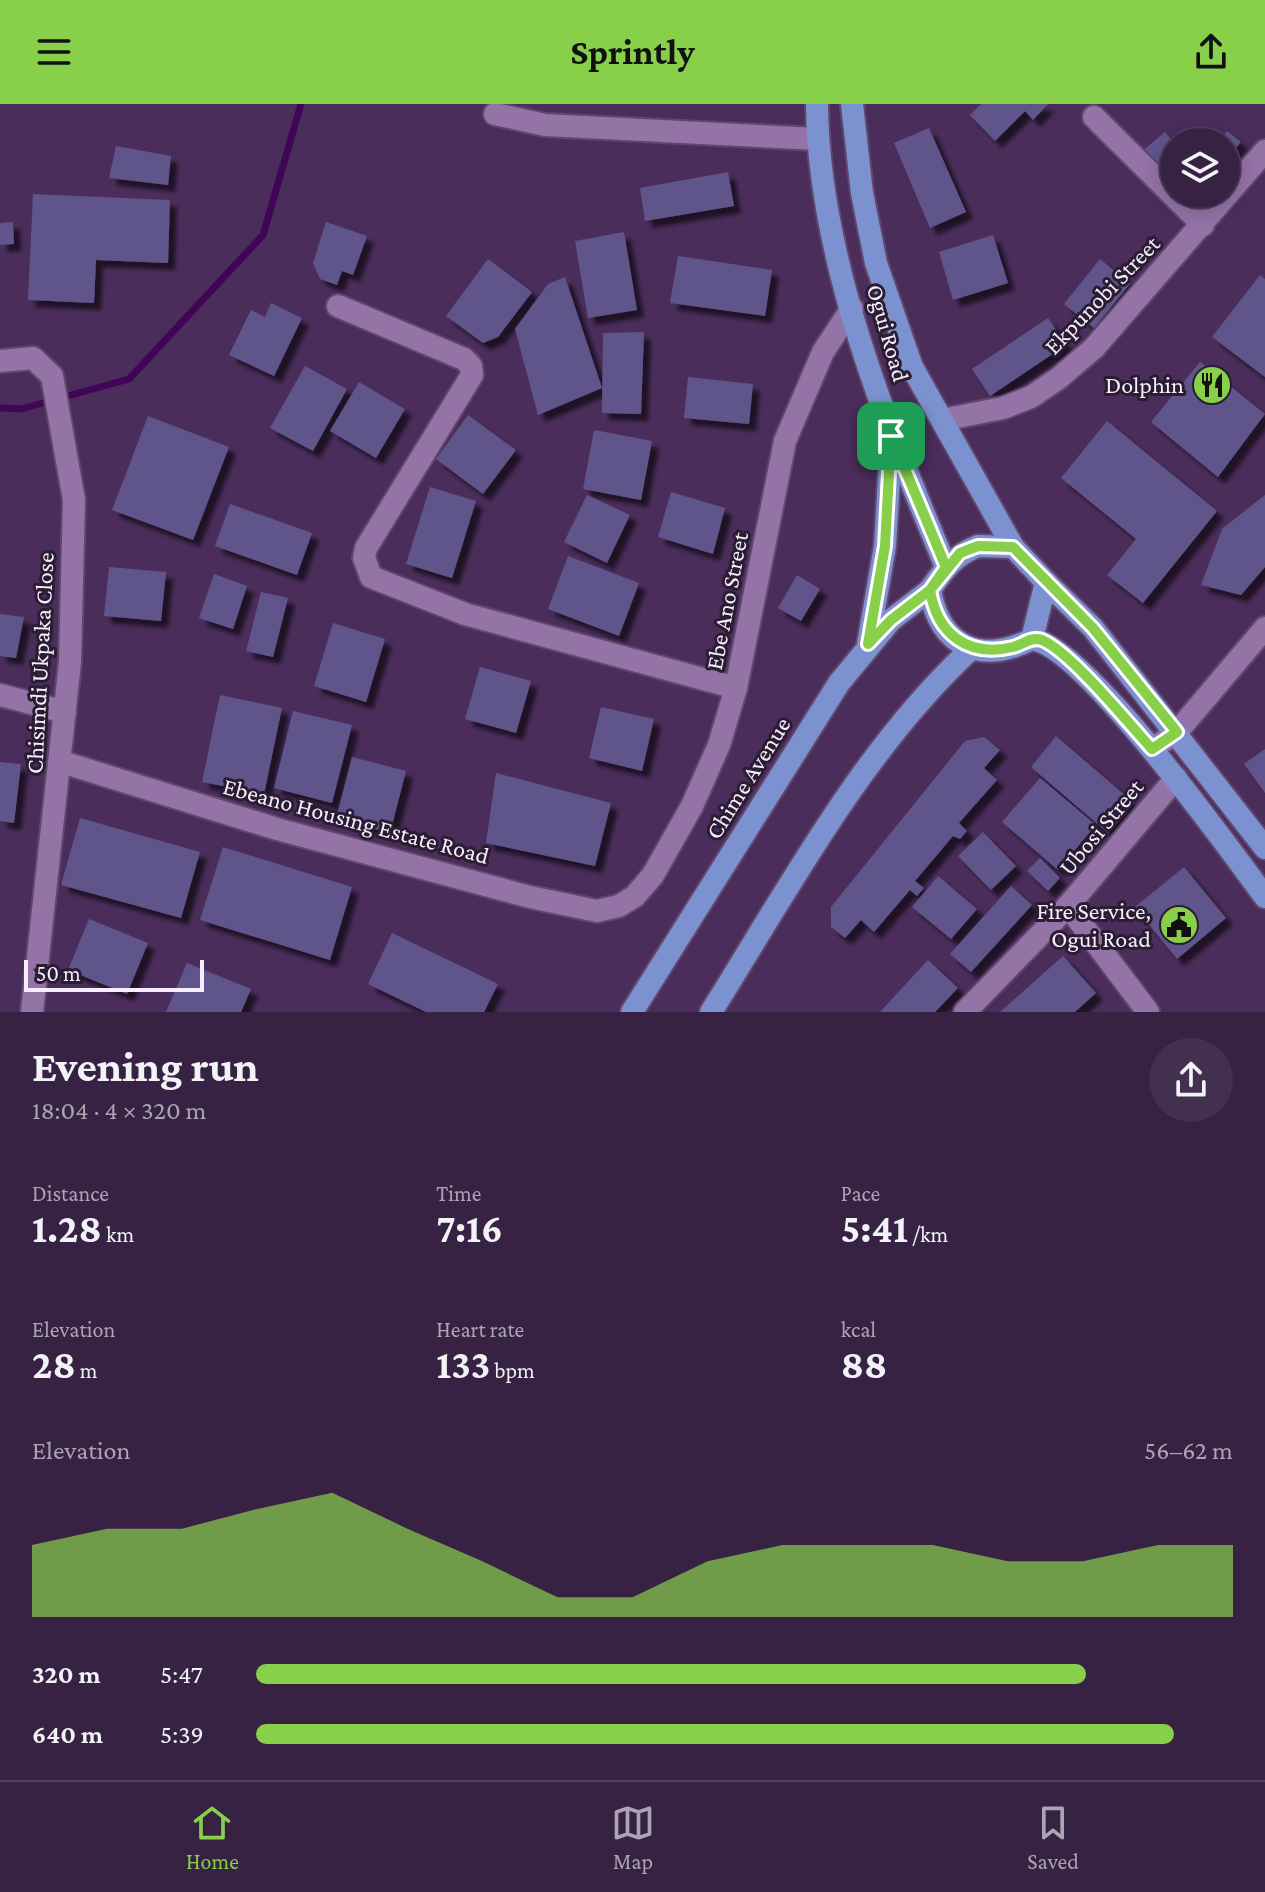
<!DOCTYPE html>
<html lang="en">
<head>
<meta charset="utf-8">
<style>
	:root { --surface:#382244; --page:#432f4f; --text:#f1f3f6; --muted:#aba4b2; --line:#523f5d; --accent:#88cf4a }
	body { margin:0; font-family:"Crimson Pro",serif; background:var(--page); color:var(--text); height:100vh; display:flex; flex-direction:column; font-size:30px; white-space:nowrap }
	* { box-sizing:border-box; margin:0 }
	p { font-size:26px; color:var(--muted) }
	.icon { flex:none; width:44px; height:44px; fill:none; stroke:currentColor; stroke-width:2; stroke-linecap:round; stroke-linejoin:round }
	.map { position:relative; height:908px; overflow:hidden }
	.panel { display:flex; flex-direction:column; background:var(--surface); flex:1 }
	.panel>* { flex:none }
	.buttons { position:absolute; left:1160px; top:24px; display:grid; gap:16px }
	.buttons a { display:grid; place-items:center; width:80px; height:80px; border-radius:50%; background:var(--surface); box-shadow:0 4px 20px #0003,0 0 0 2px var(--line); font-size:40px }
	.scale { position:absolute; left:24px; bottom:20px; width:180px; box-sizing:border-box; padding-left:8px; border:4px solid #f8edff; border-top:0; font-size:22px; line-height:28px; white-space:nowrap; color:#f8edff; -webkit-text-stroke:6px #2a1d32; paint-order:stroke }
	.pin { position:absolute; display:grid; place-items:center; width:68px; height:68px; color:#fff; margin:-34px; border-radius:16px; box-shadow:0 4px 12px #0006 }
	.round { display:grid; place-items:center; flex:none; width:84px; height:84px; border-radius:42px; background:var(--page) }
	.head { display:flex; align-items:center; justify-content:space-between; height:136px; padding:0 32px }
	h1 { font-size:44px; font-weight:700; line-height:60px }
	.figures { display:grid; grid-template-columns:repeat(3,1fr); gap:12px; height:136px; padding:8px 32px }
	.figures div { display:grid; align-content:center }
	.figures b { font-size:40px; font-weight:700 }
	.figures small { font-size:22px; font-weight:400 }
	.figures p { font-size:22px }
	.chart { height:224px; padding:16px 32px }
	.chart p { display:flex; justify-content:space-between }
	.chart svg { width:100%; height:144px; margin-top:8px; fill:var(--accent); opacity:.7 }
	ul { padding:0 32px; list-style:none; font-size:26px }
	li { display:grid; grid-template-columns:128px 96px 1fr; align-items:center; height:60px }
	li i { height:20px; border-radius:10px; background:var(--accent) }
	header { display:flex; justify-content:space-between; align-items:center; height:104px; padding:0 32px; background:var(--accent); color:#111; font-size:36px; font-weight:700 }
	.tabs { display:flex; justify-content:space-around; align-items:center; height:112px; border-top:2px solid var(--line); background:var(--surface); font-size:22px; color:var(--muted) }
	.tabs a { display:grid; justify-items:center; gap:4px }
	.tabs .on { color:var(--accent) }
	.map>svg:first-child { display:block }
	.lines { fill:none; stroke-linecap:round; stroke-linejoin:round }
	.stream { stroke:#410558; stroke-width:7 }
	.building { fill:#61558b; filter:url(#shadow) }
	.minor-casing { stroke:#61476d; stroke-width:26 }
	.primary-casing { stroke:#61476d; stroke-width:26 }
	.minor { stroke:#9473a7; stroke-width:22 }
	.primary { stroke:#7c92d0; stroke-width:22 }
	.route-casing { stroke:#fff; stroke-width:16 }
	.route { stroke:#88cf4a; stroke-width:10 }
	.labels { text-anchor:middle; stroke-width:6; stroke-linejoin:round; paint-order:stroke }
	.street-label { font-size:24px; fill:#f8edff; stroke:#2a1d32 }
	.poi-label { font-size:24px; fill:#f8edff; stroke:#2a1d32; text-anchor:end }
</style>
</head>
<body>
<header><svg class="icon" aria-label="menu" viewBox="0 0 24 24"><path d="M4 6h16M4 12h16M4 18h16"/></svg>Sprintly<svg class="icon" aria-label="share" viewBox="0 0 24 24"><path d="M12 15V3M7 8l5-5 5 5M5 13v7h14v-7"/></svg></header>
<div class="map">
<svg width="1265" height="908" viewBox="0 0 1265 908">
	<defs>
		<filter id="shadow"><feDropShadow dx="7" dy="7" stdDeviation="2" flood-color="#0009"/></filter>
	</defs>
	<rect width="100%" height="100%" fill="#4b2d5b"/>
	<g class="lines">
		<path class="stream" d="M 0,304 L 21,305 L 129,275 L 263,131 L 301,0"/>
	</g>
	<g class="building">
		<path d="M 981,0 L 1048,0 L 1033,16 L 1025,7 L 995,37 L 970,11 Z"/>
		<path d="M 929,24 L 966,108 L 930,124 L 894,39 Z"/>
		<path d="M 1196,25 L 1206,38 L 1180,38 Z"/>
		<path d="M 1227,27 L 1241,38 L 1226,56 L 1226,38 L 1219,38 Z"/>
		<path d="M 1165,28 L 1174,39 L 1174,64 L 1163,74 L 1141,48 Z"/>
		<path d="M 116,42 L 171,52 L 168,81 L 109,74 Z"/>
		<path d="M 728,68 L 734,102 L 645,117 L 640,84 Z"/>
		<path d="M 33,90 L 170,96 L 168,159 L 96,156 L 94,199 L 28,196 Z"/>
		<path d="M 13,118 L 14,140 L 0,141 L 0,119 Z"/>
		<path d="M 326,118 L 367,132 L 353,171 L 342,167 L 337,181 L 320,175 L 313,159 Z"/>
		<path d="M 624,128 L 637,206 L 588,214 L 575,137 Z"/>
		<path d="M 993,131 L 1008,179 L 953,196 L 939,148 Z"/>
		<path d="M 678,152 L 772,166 L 765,212 L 670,199 Z"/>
		<path d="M 488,155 L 532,188 L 498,233 L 483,239 L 446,212 Z"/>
		<path d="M 1100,155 L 1130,180 L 1094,224 L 1064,200 Z"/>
		<path d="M 1260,171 L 1265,175 L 1265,273 L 1212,233 Z"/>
		<path d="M 565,173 L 602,284 L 538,311 L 515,225 L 548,180 Z"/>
		<path d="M 271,199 L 302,214 L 274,272 L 229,251 L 251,206 L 265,213 Z"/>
		<path d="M 1048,214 L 1066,241 L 990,292 L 972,265 Z"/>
		<path d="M 644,228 L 641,310 L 602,309 L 603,229 Z"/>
		<path d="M 1200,258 L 1265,310 L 1218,373 L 1151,318 Z"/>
		<path d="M 305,262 L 347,285 L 313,347 L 270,324 Z"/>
		<path d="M 688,273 L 753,280 L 749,320 L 684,314 Z"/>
		<path d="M 359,278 L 405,305 L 376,354 L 330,327 Z"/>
		<path d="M 468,311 L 516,346 L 483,390 L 436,355 Z"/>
		<path d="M 148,312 L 229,343 L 193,436 L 112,406 Z"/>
		<path d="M 1107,317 L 1217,407 L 1143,499 L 1107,471 L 1136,435 L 1061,374 Z"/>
		<path d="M 594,326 L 652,337 L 641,396 L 583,385 Z"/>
		<path d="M 430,383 L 476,397 L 452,474 L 406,460 Z"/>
		<path d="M 671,388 L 725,404 L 713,450 L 658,433 Z"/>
		<path d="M 587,391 L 630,411 L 607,459 L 564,438 Z"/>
		<path d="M 1265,391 L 1265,463 L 1241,491 L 1201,481 L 1222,425 Z"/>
		<path d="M 230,400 L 312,429 L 297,471 L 215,442 Z"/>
		<path d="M 568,452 L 639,479 L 619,532 L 548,505 Z"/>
		<path d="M 109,463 L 166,468 L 161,517 L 104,512 Z"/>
		<path d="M 214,470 L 247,482 L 233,525 L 199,514 Z"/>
		<path d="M 797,471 L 820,485 L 801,517 L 778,504 Z"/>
		<path d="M 261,488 L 288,494 L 273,553 L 246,547 Z"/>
		<path d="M 0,510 L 24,513 L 16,554 L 0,552 Z"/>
		<path d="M 333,519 L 385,535 L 366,598 L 314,582 Z"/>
		<path d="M 480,563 L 531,577 L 516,629 L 465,615 Z"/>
		<path d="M 220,591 L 282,604 L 264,690 L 202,678 Z"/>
		<path d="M 601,603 L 654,615 L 642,667 L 589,654 Z"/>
		<path d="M 293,607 L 352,621 L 332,699 L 274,684 Z"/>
		<path d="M 1056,632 L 1134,699 L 1108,729 L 1031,663 Z"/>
		<path d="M 984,633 L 1000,646 L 984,664 L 997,676 L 959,719 L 967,727 L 960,735 L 953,732 L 915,777 L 924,784 L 917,792 L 910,786 L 874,828 L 861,816 L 845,834 L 831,823 L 831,803 L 965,637 Z"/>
		<path d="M 1265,645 L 1265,689 L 1244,660 Z"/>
		<path d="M 352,653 L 406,667 L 390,729 L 336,715 Z"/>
		<path d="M 0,658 L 21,660 L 14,719 L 0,717 Z"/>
		<path d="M 496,669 L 611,699 L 595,762 L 486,739 Z"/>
		<path d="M 1040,674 L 1096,721 L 1058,766 L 1002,718 Z"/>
		<path d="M 80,714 L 200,748 L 181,814 L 61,781 Z"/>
		<path d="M 983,728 L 1016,762 L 991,786 L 958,752 Z"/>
		<path d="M 223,743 L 352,783 L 330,856 L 200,816 Z"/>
		<path d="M 1040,754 L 1060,774 L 1048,787 L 1027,767 Z"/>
		<path d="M 1184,763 L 1226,814 L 1177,855 L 1135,803 Z"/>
		<path d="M 938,772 L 977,805 L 951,835 L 912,803 Z"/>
		<path d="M 1011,782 L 1032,801 L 971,868 L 950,850 Z"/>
		<path d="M 89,815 L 148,839 L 127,890 L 68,866 Z"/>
		<path d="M 392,829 L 498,880 L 484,908 L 426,908 L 368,880 Z"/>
		<path d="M 1063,852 L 1096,889 L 1075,908 L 1000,908 Z"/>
		<path d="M 928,856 L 958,884 L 935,908 L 880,908 Z"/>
		<path d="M 187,859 L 251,885 L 241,908 L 166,908 Z"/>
	</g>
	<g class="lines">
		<defs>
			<g id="minor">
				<path d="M 495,10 L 545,21 L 817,35"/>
				<path d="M 1094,13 L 1203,121"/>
				<path d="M 338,202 L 464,255 L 471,262 L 472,271 L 366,444 L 364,454 L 371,473 L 465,510 L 736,584"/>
				<path d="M 0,257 L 33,254 L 52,272 L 74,396 L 70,558 L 32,908"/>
				<path d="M 942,316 L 1003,304 L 1031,293 L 1059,274 L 1094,244 L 1265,47"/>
				<path d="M 0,591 L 65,608"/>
				<path d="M 1152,645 L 1177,628 L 1265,524"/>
				<path d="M 62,658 L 277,725 L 530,793 L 597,807 L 619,802 L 635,792 L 653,771 L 692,702 L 719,641 L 736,584 L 785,337 L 823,248 L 852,204"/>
				<path d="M 1068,802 L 1148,908"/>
				<path d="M 965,908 L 1068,802 L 1176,674"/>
			</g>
			<g id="primary">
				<path d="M 817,0 C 818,154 887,322 946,463"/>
				<path d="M 852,0 L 862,89 L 876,159 L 912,263 L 1013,443"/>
				<path d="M 978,442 L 1013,443 L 1046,478 L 1032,535 C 981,561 940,543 930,486 C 944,465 955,451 978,442 Z"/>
				<path d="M 1046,478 L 1093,524 L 1265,744"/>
				<path d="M 1032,535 C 1085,543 1228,743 1265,793"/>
				<path d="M 868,540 L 885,442 L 891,341"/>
				<path d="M 632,908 L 839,579 L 891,516 L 930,486"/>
				<path d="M 711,908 C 789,784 863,645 971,545"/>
			</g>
		</defs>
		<use href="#minor" class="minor-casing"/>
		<use href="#primary" class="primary-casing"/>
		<use href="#minor" class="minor"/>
		<use href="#primary" class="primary"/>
	</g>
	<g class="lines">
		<defs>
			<path id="route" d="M 891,332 L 946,463 L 930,486 C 937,530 968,554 1013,543 C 1022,541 1031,532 1042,536 C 1072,549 1128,619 1152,645 L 1177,628 L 1093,524 L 1013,443 L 978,442 L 960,449 L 930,486 L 891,516 L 868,540 L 885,442 L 891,332"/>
		</defs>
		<use href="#route" class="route-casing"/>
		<use href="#route" class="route"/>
	</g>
	<defs>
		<symbol id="restaurant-disc" viewBox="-11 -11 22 22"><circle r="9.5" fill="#88cf4a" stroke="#2a1d32"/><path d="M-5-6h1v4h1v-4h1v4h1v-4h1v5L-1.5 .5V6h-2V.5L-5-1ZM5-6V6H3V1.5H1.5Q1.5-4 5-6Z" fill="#111"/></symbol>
		<symbol id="civic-disc" viewBox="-11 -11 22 22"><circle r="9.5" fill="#88cf4a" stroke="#2a1d32"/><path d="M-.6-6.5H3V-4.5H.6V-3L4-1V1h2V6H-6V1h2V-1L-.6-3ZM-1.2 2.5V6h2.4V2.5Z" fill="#111"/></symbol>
	</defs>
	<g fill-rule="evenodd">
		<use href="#restaurant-disc" x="1190" y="259" width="44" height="44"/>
		<use href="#civic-disc" x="1157" y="799" width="44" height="44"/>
	</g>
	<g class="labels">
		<g class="street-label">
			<text transform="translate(1102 191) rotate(-46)" y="8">Ekpunobi Street</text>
			<text transform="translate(888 229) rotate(74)" y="8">Ogui Road</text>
			<text transform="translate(727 497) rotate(-79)" y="8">Ebe Ano Street</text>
			<text transform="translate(40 559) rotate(-87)" y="8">Chisimdi Ukpaka Close</text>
			<text transform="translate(748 674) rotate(-58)" y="8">Chime Avenue</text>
			<text transform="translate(356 717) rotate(15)" y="8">Ebeano Housing Estate Road</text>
			<text transform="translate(1101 723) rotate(-50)" y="8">Ubosi Street</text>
		</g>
		<g class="poi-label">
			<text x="1184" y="289">Dolphin</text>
			<text x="1151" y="815">Fire Service,<tspan x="1151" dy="28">Ogui Road</tspan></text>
		</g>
	</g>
</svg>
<div class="buttons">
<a><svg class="icon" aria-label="layers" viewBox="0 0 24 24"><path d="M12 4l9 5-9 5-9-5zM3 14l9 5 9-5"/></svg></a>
</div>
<div class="scale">50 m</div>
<div class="pin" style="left:891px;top:332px;background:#1e9e55"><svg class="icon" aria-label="arrive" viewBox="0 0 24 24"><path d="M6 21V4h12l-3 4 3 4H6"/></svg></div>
</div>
<section class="panel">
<div class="head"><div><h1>Evening run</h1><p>18:04 · 4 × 320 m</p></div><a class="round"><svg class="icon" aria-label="share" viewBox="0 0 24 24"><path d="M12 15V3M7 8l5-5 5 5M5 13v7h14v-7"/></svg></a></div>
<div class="figures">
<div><p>Distance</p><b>1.28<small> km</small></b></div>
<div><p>Time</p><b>7:16</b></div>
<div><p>Pace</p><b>5:41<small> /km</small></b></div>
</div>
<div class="figures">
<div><p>Elevation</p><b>28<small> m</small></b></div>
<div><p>Heart rate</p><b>133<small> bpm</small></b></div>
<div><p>kcal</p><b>88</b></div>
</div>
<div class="chart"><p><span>Elevation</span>56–62 m</p>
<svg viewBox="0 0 160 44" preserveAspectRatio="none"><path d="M0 44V22L10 17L20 17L30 11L40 6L50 17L60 27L70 38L80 38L90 27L100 22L110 22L120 22L130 27L140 27L150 22L160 22V44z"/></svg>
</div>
<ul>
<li><b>320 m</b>5:47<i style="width:85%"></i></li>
<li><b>640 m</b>5:39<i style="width:94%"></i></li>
</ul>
</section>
<nav class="tabs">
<a class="on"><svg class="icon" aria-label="home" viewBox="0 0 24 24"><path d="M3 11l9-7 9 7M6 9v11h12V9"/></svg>Home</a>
<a><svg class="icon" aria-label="map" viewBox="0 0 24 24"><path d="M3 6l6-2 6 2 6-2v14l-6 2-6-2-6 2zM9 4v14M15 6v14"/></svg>Map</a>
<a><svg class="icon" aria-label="saved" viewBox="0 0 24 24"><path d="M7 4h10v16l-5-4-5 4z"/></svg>Saved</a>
</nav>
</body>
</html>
